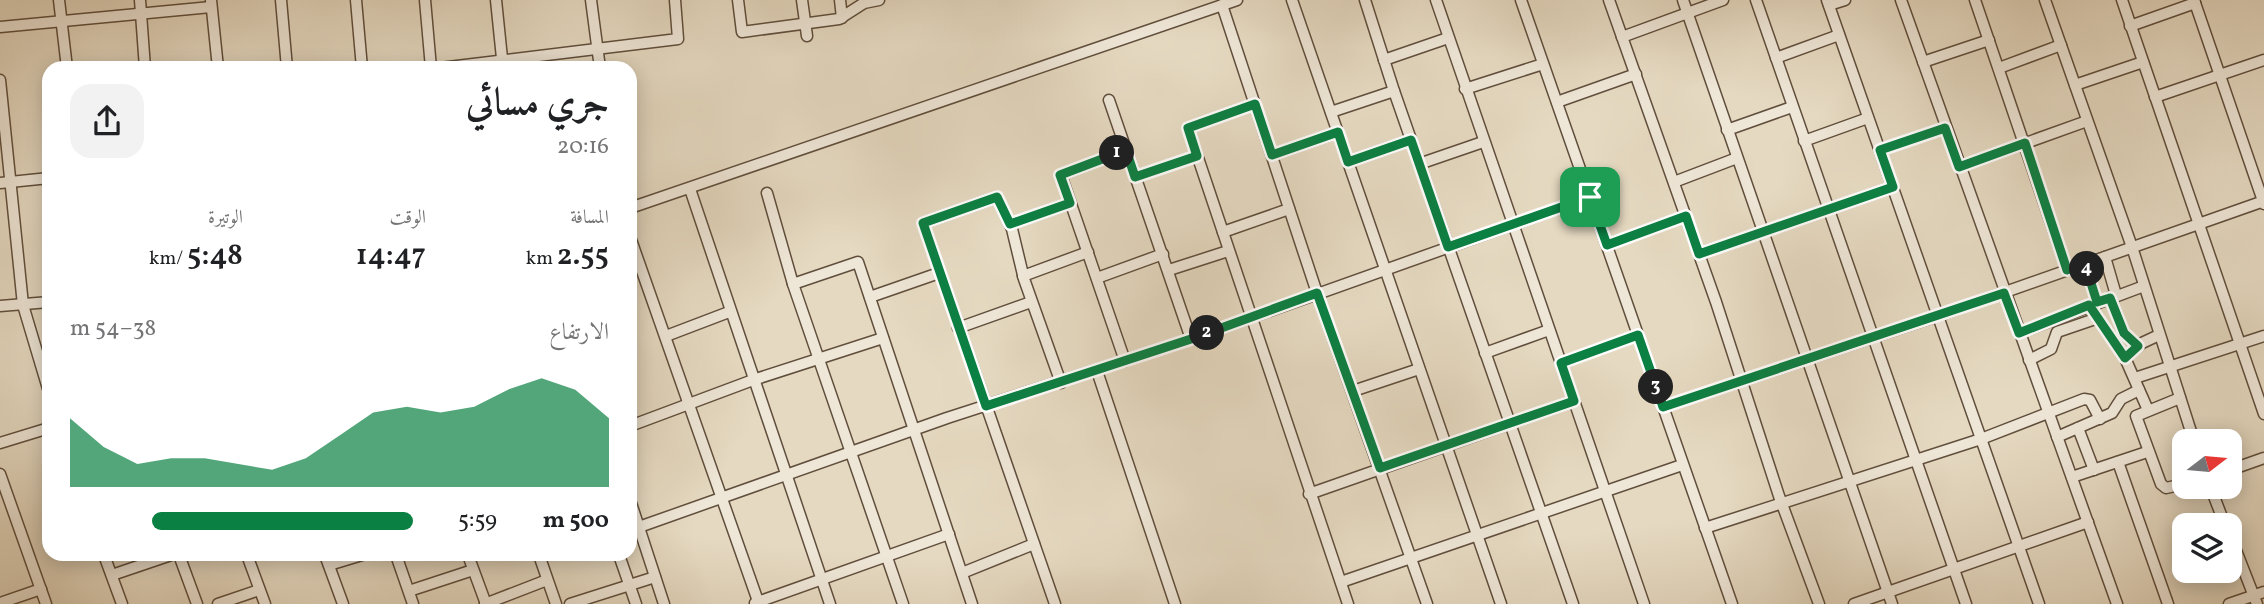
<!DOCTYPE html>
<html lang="ar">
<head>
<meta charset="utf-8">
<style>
	:root { --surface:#fff; --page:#f2f2f2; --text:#202124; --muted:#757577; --accent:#0b8043 }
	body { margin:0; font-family:Vollkorn,Amiri,serif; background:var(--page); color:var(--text); direction:rtl; height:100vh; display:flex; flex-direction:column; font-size:26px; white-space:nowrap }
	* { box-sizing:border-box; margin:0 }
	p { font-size:23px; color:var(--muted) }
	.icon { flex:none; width:38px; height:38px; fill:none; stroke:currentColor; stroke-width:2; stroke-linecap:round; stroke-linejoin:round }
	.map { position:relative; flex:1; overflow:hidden; direction:ltr }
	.sheet { position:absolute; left:42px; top:61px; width:595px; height:500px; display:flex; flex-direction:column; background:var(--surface); border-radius:21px; box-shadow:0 4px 18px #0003; direction:rtl }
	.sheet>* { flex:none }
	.needle { width:46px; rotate:74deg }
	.fabs { position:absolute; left:2172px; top:429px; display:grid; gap:14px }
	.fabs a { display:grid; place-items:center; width:70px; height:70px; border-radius:14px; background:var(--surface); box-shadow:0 4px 18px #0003; font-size:35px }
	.pin { position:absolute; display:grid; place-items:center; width:60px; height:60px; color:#fff; margin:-30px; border-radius:14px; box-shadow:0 4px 10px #0006 }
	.km { position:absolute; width:35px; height:35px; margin:-18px; border-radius:50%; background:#222; color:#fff; font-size:19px; line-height:35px; text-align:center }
	.round { display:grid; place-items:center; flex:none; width:74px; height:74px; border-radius:21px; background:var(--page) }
	.overview { display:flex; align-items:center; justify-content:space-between; height:119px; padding:0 28px }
	h1 { font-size:38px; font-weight:600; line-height:52px }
	.figures { display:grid; grid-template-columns:repeat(3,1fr); gap:10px; height:119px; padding:7px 28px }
	.figures div { display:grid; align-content:center }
	.figures b { font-size:30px; font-weight:600 }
	.figures small { font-size:19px; font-weight:400 }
	.figures p { font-size:19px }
	.chart { height:196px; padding:14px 28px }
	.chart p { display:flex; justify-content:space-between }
	.chart svg { width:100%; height:126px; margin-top:7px; fill:var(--accent); opacity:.7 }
	ul { padding:0 28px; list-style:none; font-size:23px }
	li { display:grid; grid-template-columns:112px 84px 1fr; align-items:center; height:52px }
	li i { height:18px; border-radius:9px; background:var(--accent) }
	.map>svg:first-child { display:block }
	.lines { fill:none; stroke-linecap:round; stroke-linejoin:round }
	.minor-casing { stroke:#604e3c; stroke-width:13 }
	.minor { stroke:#eee6d7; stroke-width:10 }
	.route-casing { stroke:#fff; stroke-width:14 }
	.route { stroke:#0b8043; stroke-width:9 }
</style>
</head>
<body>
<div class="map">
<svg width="2264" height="604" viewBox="0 0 2264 604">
	<rect width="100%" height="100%" fill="#e5d9c1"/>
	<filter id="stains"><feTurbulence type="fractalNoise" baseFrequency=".00286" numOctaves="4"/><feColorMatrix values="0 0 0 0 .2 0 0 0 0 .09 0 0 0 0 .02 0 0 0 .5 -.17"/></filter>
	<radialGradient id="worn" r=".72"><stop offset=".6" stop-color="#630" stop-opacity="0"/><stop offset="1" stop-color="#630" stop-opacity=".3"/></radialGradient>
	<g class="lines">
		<defs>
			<g id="minor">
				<path d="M 59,0 L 67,68"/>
				<path d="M 140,0 L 145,68"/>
				<path d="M 211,0 L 218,68"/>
				<path d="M 281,0 L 287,68"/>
				<path d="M 356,0 L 362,68"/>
				<path d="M 425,0 L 431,68"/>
				<path d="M 496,0 L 503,68"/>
				<path d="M 591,0 L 600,68"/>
				<path d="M 738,0 L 742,32 L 839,19 L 864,3 L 879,0"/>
				<path d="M 802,0 L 807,36"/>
				<path d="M 840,0 L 842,18"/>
				<path d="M 1292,0 L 1501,604"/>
				<path d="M 1365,0 L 1394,91 L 1573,604"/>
				<path d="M 1436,0 L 1644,604"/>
				<path d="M 1521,0 L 1732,604"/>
				<path d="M 1609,0 L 1716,302 L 1779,496 L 1819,604"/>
				<path d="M 1683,0 L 1892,604"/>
				<path d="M 1756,0 L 1966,604"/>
				<path d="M 1827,0 L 2039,604"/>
				<path d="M 1901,0 L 2117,604"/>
				<path d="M 1975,0 L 2067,270"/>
				<path d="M 2045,0 L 2132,247 L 2194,441"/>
				<path d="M 2122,0 L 2264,414"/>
				<path d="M 2194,0 L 2264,204"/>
				<path d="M 1222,5 L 1317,293 L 1427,604"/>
				<path d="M 1829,5 L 1845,0"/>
				<path d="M 2130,26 L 2195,3"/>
				<path d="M 0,27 L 211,7"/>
				<path d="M 1622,37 L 1723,0"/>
				<path d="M 1776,58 L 1839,35"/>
				<path d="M 1384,60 L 1448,38"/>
				<path d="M 1923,62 L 1989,40"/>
				<path d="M 440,68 L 678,39 L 675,0"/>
				<path d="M 1999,68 L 2061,45"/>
				<path d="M 0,80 L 23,305 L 49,392"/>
				<path d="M 2075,85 L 2143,62"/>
				<path d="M 1465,89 L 1543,64"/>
				<path d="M 2155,97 L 2264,60"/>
				<path d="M 1109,100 L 1191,339"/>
				<path d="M 1557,102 L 1636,74"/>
				<path d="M 1255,104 L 1188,128 L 1348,604"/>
				<path d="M 1331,112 L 1394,91"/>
				<path d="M 1727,130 L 1792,107"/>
				<path d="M 1804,141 L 1868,118"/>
				<path d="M 1880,150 L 1945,128"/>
				<path d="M 1272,155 L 1338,132"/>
				<path d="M 1348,162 L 1411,140"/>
				<path d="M 1419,164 L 1483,142"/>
				<path d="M 1959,167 L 2087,121"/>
				<path d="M 1135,177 L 1197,156"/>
				<path d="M 1674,182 L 1737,158"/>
				<path d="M 0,183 L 49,178"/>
				<path d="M 690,189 L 830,604"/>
				<path d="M 767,193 L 793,284 L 903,604"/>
				<path d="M 630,208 L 1237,0"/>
				<path d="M 1010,224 L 1070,203"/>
				<path d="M 1223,232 L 1289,209"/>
				<path d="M 630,237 L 759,604"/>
				<path d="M 1607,245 L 1686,216"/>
				<path d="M 1699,254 L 1893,187"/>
				<path d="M 2105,257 L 2116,295"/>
				<path d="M 2085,264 L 2097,302"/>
				<path d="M 1169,270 L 1228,251"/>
				<path d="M 1023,276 L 1088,252"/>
				<path d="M 1097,278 L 1163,254"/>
				<path d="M 793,284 L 858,262 L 972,604"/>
				<path d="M 870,297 L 939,273"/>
				<path d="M 2110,297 L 2124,333 L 2138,346"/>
				<path d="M 2089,305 L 2125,358 L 2148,410"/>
				<path d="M 0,306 L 49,302"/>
				<path d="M 958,328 L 1031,302"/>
				<path d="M 2019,333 L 2144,286"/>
				<path d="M 666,336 L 729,312"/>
				<path d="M 1485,353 L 1549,330"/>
				<path d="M 2125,358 L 2142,343 L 2159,335"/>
				<path d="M 2029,360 L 2051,349 L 2057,332 L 2098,318"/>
				<path d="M 1125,361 L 1061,175 L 1126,150"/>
				<path d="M 1561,363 L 1638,335"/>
				<path d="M 1097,371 L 1175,604"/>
				<path d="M 2135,378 L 2264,336"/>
				<path d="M 1353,391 L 1419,369"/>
				<path d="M 2180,398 L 2136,416 L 2161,484 L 2166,488 L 2184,484"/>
				<path d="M 1663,407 L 1937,316 L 2264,201"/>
				<path d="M 630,426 L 753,380 L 883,338"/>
				<path d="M 2078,428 L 2094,470"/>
				<path d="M 2057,437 L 2112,413 L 2121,399 L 2139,390"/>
				<path d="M 0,443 L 49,428"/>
				<path d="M 2118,462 L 2168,604"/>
				<path d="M 2230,470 L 2264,458"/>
				<path d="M 0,474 L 46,604"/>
				<path d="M 2072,477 L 2147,452"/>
				<path d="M 2210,486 L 2225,525"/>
				<path d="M 1309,494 L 1574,401"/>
				<path d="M 630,500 L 664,604"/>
				<path d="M 639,527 L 947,418 L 1191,339 L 1590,197"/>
				<path d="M 1705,528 L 1981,439 L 2084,399 L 2090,400 L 2100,419"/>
				<path d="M 2230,535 L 2257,604"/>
				<path d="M 104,555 L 122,604"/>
				<path d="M 179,555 L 197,604"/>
				<path d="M 247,555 L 265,604"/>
				<path d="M 325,555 L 343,604"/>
				<path d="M 396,555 L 413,604"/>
				<path d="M 468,555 L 486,604"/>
				<path d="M 539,555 L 556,604"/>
				<path d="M 619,555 L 636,604"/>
				<path d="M 329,565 L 362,555"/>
				<path d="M 962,573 L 1034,544"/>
				<path d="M 112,575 L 171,555"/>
				<path d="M 1341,582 L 1682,465"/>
				<path d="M 409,591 L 473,570"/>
				<path d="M 0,603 L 41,589"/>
				<path d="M 755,603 L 949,534"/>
				<path d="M 218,604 L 259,590"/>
				<path d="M 485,604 L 547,580"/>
				<path d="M 570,604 L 655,577"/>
				<path d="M 1055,604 L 923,223 L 997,197 L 1012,229 L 1024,279 L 1061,383"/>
				<path d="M 1854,604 L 2088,522"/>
				<path d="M 2229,604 L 2264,592"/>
			</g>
		</defs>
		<use href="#minor" class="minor-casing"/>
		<use href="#minor" class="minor"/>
	</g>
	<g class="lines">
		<defs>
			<path id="route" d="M 1255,104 L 1272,155 L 1338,132 L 1348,162 L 1411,140 L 1448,247 L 1590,197 L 1607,245 L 1686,216 L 1699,254 L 1893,187 L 1880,150 L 1945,128 L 1959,167 L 2025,143 L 2067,270 L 2085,264 L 2097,302 L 2110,298 L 2124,333 L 2138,346 L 2125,358 L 2089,305 L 2019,333 L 2004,293 L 1663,407 L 1638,335 L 1561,363 L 1574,401 L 1380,468 L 1317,293 L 1191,339 L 986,406 L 923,223 L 997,197 L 1010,224 L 1070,203 L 1060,175 L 1126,150 L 1135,177 L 1197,156 L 1188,128 Z"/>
		</defs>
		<use href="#route" class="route-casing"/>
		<use href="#route" class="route"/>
	</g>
	<rect width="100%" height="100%" filter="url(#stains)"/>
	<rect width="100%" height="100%" fill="url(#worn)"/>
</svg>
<div class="fabs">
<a><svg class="needle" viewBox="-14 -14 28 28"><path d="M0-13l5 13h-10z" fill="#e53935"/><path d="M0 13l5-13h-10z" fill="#757577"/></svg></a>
<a><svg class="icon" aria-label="layers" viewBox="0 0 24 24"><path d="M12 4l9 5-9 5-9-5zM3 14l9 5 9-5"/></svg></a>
</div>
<div class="pin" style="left:1590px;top:197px;background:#1e9e55"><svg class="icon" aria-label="arrive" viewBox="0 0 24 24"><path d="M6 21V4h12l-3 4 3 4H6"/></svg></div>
<b class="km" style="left:1117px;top:153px">1</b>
<b class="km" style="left:1207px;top:333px">2</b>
<b class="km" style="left:1656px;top:387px">3</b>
<b class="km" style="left:2087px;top:269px">4</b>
<section class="sheet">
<div class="overview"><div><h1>جري مسائي</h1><p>20:16</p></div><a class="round"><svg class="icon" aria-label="share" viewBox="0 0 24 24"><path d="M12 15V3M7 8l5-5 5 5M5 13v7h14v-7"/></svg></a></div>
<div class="figures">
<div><p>المسافة</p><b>2.55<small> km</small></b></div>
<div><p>الوقت</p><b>14:47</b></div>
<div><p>الوتيرة</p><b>5:48<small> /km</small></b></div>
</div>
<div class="chart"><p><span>الارتفاع</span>38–54 m</p>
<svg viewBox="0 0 160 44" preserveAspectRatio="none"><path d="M0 44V20L10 30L20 36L30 34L40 34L50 36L60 38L70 34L80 26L90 18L100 16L110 18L120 16L130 10L140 6L150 10L160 20V44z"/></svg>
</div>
<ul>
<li><b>500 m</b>5:59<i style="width:76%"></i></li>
</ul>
</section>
</div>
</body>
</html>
